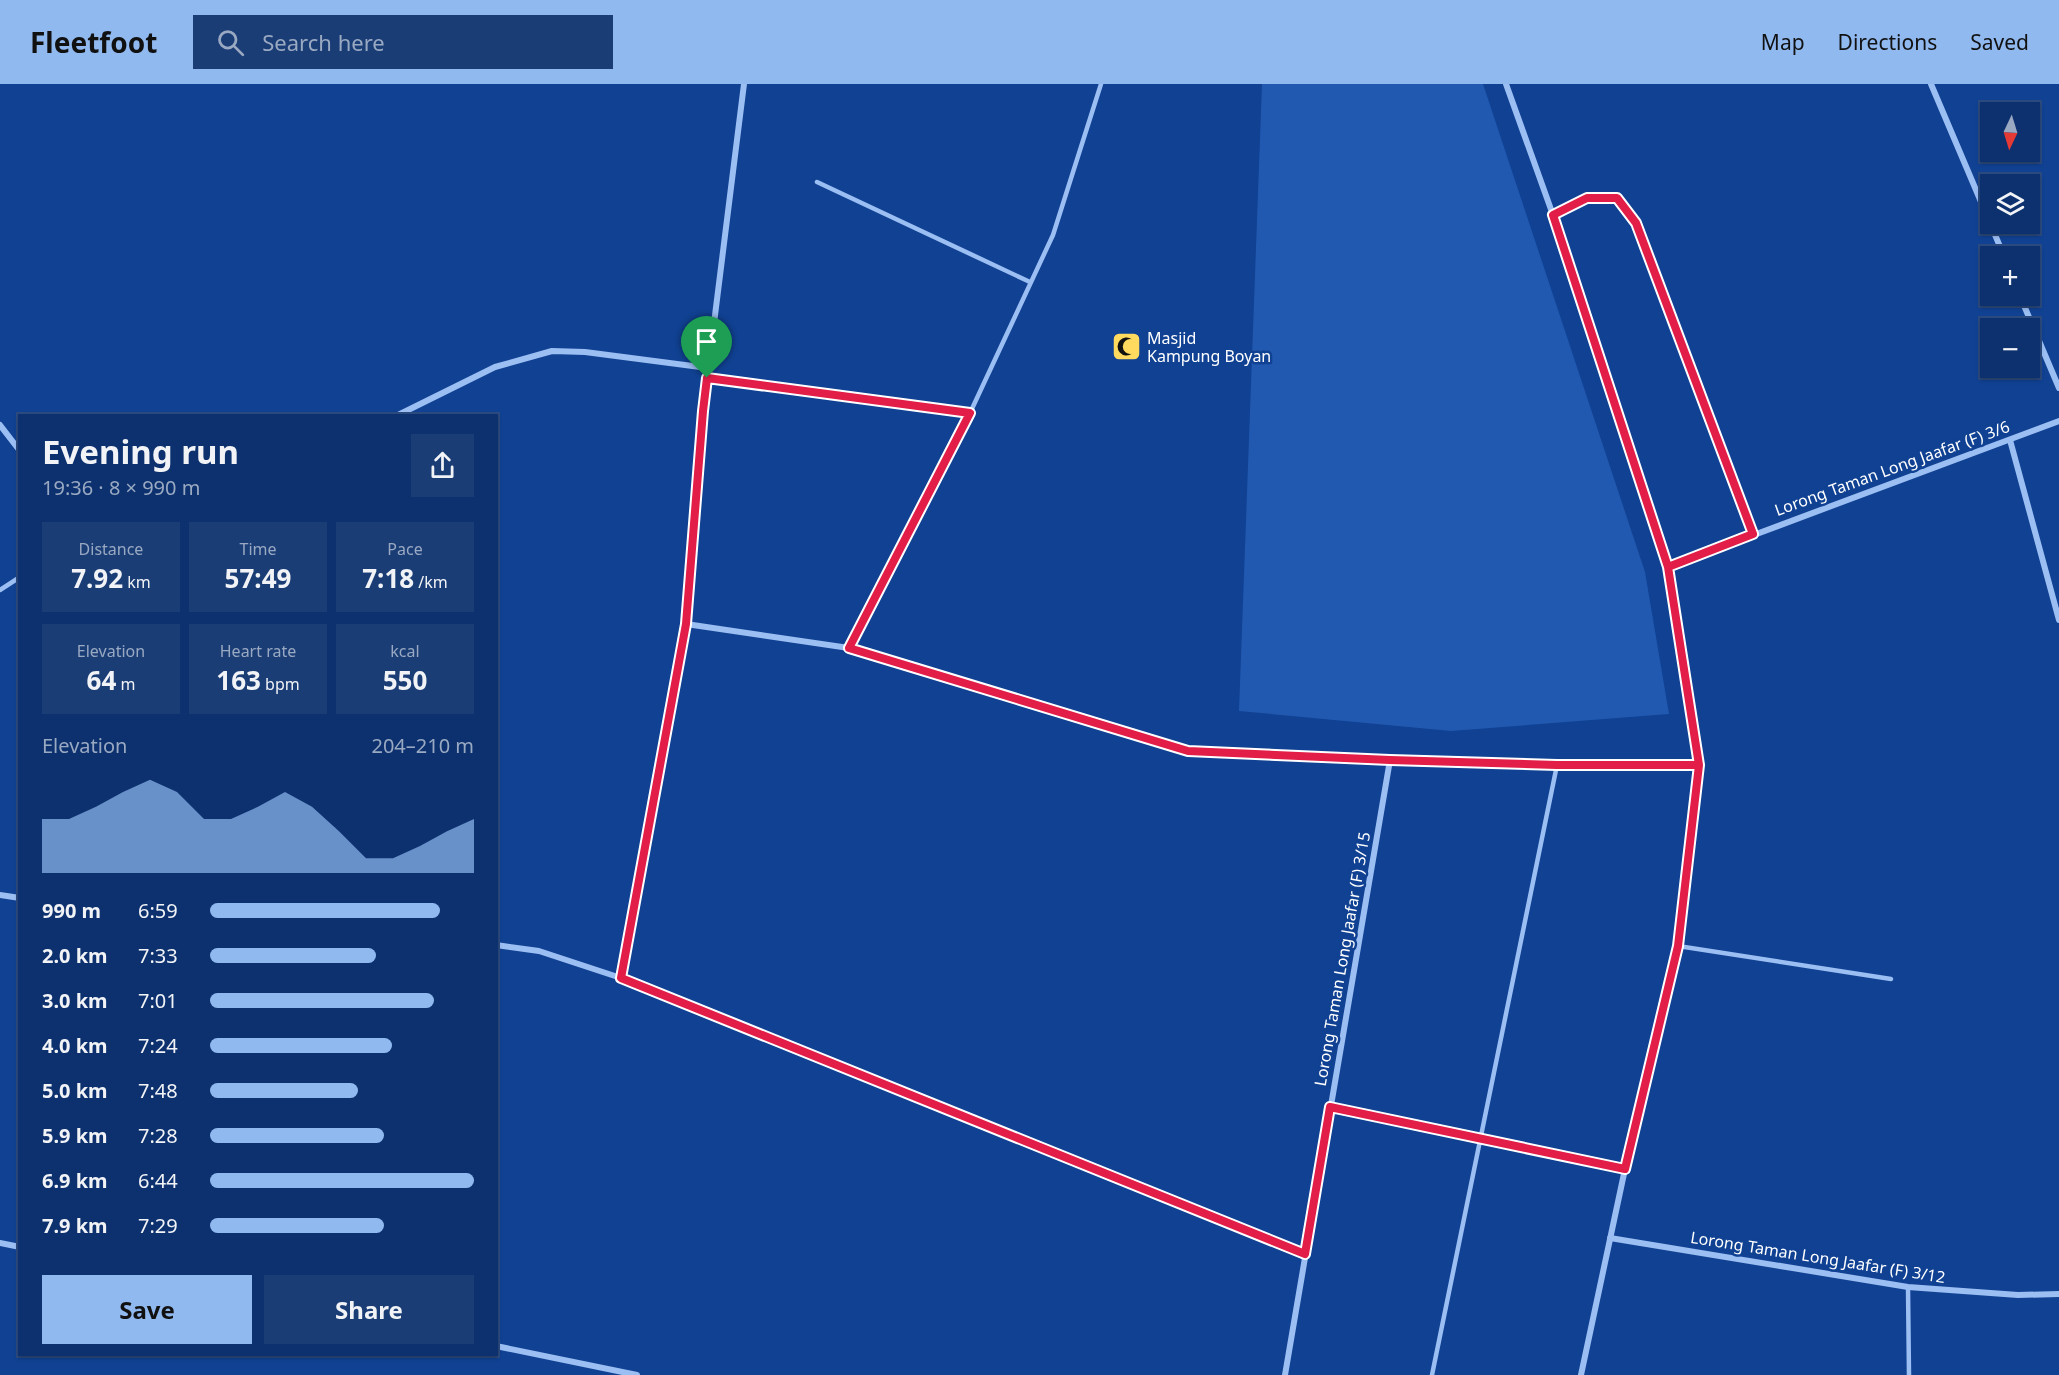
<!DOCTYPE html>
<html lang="en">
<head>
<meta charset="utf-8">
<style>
	:root { --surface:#0c316e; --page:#1a3d76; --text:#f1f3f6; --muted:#9aa9c2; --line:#2c4c81; --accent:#90b9f0 }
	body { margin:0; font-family:"Noto Sans",sans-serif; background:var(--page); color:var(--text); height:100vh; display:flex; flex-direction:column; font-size:22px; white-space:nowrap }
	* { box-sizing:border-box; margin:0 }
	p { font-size:20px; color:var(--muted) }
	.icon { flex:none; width:33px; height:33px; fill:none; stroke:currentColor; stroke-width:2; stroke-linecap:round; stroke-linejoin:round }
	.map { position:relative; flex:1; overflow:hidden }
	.sheet { position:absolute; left:18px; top:330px; width:480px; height:942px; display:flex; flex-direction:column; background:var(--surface); border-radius:0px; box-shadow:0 2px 4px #0004,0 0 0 2px var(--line) }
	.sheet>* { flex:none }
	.needle { width:39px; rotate:184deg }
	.buttons { position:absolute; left:1980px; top:18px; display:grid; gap:12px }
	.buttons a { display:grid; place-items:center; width:60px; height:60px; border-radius:0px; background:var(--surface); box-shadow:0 2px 4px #0004,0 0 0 2px var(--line); font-size:30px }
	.pin { position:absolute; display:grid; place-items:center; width:51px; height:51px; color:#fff; margin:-62px -26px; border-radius:50% 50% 50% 0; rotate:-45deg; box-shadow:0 0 6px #0007 }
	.pin .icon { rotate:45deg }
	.round { display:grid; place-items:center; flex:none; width:63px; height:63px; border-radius:0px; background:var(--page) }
	.headline { display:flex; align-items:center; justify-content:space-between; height:102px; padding:0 24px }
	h1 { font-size:33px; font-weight:700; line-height:45px }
	.stats { display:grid; grid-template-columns:repeat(3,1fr); gap:9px; height:102px; padding:6px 24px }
	.stats div { display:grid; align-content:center; border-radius:0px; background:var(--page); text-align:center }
	.stats b { font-size:26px; font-weight:700 }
	.stats small { font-size:16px; font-weight:400 }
	.stats p { font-size:16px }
	.chart { height:168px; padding:12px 24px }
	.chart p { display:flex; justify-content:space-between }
	.chart svg { width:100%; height:108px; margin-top:6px; fill:var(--accent); opacity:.7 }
	.primary-button { display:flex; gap:12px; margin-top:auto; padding:12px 24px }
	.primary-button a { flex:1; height:69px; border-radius:0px; background:var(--accent); color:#111; font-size:24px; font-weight:700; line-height:69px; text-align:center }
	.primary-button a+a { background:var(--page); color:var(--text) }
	ul { padding:0 24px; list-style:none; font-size:20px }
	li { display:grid; grid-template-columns:96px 72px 1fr; align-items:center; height:45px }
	li i { height:15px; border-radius:8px; background:var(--accent) }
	header { display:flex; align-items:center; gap:36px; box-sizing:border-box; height:84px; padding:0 30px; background:var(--accent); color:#111 }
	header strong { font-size:28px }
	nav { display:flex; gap:33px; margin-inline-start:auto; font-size:21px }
	.search { width:420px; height:54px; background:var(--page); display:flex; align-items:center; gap:15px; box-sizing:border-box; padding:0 21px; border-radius:0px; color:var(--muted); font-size:22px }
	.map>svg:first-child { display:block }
	.green { fill:#2159b1 }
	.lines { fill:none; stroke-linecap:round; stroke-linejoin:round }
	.lane { stroke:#9bbef3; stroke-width:4.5 }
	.street { stroke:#9bbef3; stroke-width:6 }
	.route-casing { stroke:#fff; stroke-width:12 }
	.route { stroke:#e11d48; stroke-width:8 }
	.labels { text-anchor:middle; stroke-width:5; stroke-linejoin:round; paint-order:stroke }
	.poi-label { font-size:16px; fill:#fff; stroke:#104192; text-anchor:start }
	.street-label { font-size:16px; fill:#fff; stroke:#104192 }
</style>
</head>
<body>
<header>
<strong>Fleetfoot</strong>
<div class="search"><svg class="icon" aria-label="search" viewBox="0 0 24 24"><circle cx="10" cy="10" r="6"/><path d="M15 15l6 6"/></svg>Search here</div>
<nav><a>Map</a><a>Directions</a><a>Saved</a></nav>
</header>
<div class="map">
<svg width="2059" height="1291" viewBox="0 0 2059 1291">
	<rect width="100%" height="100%" fill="#104192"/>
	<path class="green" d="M 1262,0 L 1483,0 L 1645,488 L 1669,630 L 1451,647 L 1239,627 Z"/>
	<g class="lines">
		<g class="lane">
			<path d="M 817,98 L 1030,198"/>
			<path d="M 707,294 L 970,329"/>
			<path d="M 0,506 L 20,493"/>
			<path d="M 849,564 L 970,329 L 1053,151 L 1101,0"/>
			<path d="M 1678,862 L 1891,895"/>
			<path d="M 1331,1023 L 1625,1085"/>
			<path d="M 1908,1203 L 1909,1291"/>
			<path d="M 1432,1291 L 1557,681"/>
		</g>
		<g class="street">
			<path d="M 1506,0 L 1553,131 L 1668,483 L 1699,681 L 1678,862 L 1625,1085 L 1581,1291"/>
			<path d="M 1931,0 L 2004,172"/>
			<path d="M 1553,131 L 1587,113 L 1617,114 L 1636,139 L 1753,450"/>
			<path d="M 2020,212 L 2059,304"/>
			<path d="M 396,332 L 495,283 L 552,267 L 585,268 L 708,284"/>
			<path d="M 0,341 L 20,367"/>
			<path d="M 2010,356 L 2059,536"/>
			<path d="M 1668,483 L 2059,337"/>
			<path d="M 686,540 L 849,564 L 1188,667 L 1390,676 L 1557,681 L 1699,681"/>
			<path d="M 0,811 L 20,814"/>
			<path d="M 496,861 L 539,867 L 621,894 L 1305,1170"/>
			<path d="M 621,894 L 686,540 L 703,327 L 744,0"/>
			<path d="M 1610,1154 L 1908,1203 L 2018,1211 L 2059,1210"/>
			<path d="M 0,1159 L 20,1163"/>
			<path d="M 496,1262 L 637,1291"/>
			<path d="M 1285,1291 L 1390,676"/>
		</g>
	</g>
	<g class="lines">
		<defs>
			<path id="route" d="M 707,294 L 703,327 L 686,540 L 621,894 L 1305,1170 L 1330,1023 L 1625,1085 L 1678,862 L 1699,681 L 1668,483 L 1753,450 L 1636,139 L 1617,114 L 1587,114 L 1553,131 L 1668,483 L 1699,681 L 1557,681 L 1390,676 L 1188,667 L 849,564 L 970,329 L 707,294"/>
		</defs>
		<use href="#route" class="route-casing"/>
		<use href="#route" class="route"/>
	</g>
	<defs>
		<symbol id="mosque-square" viewBox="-11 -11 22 22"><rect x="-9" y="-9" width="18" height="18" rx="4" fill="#ffda5e" stroke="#104192"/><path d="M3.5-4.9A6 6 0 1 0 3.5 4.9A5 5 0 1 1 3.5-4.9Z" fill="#111"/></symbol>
	</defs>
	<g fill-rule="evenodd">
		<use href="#mosque-square" x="1110" y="246" width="33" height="33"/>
	</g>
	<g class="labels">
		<g class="poi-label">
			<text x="1147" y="260">Masjid<tspan x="1147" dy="18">Kampung Boyan</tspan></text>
		</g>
		<g class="street-label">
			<text transform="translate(1892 384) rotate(-20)" y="6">Lorong Taman Long Jaafar (F) 3/6</text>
			<text transform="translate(1342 875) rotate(-80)" y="6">Lorong Taman Long Jaafar (F) 3/15</text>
			<text transform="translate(1818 1173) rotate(9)" y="6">Lorong Taman Long Jaafar (F) 3/12</text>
		</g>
	</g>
</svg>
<div class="buttons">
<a><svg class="needle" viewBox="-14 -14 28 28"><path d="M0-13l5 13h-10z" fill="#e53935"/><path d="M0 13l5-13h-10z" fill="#9aa9c2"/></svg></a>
<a><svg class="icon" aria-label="layers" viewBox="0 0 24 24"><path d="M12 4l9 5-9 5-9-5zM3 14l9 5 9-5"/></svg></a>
<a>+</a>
<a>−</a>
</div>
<div class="pin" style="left:707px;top:294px;background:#1e9e55"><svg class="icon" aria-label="arrive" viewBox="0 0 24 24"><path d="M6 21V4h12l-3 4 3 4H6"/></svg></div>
<section class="sheet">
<div class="headline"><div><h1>Evening run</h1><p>19:36 · 8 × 990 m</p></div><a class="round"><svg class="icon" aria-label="share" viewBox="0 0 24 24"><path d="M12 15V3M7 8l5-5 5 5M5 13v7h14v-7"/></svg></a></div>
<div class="stats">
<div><p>Distance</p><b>7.92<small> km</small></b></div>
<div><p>Time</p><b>57:49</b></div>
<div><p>Pace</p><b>7:18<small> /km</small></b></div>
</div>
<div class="stats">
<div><p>Elevation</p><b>64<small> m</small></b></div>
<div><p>Heart rate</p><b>163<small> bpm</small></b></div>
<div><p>kcal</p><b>550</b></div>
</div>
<div class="chart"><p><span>Elevation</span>204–210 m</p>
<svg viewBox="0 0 160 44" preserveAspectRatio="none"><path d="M0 44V22L10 22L20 17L30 11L40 6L50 11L60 22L70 22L80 17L90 11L100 17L110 27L120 38L130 38L140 33L150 27L160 22V44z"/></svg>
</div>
<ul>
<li><b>990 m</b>6:59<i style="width:87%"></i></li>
<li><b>2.0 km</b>7:33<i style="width:63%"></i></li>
<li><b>3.0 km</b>7:01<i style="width:85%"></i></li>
<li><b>4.0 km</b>7:24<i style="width:69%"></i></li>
<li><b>5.0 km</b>7:48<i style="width:56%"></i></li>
<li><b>5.9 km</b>7:28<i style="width:66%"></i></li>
<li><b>6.9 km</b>6:44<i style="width:100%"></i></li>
<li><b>7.9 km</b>7:29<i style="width:66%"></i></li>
</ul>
<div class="primary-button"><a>Save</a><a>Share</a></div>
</section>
</div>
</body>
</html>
